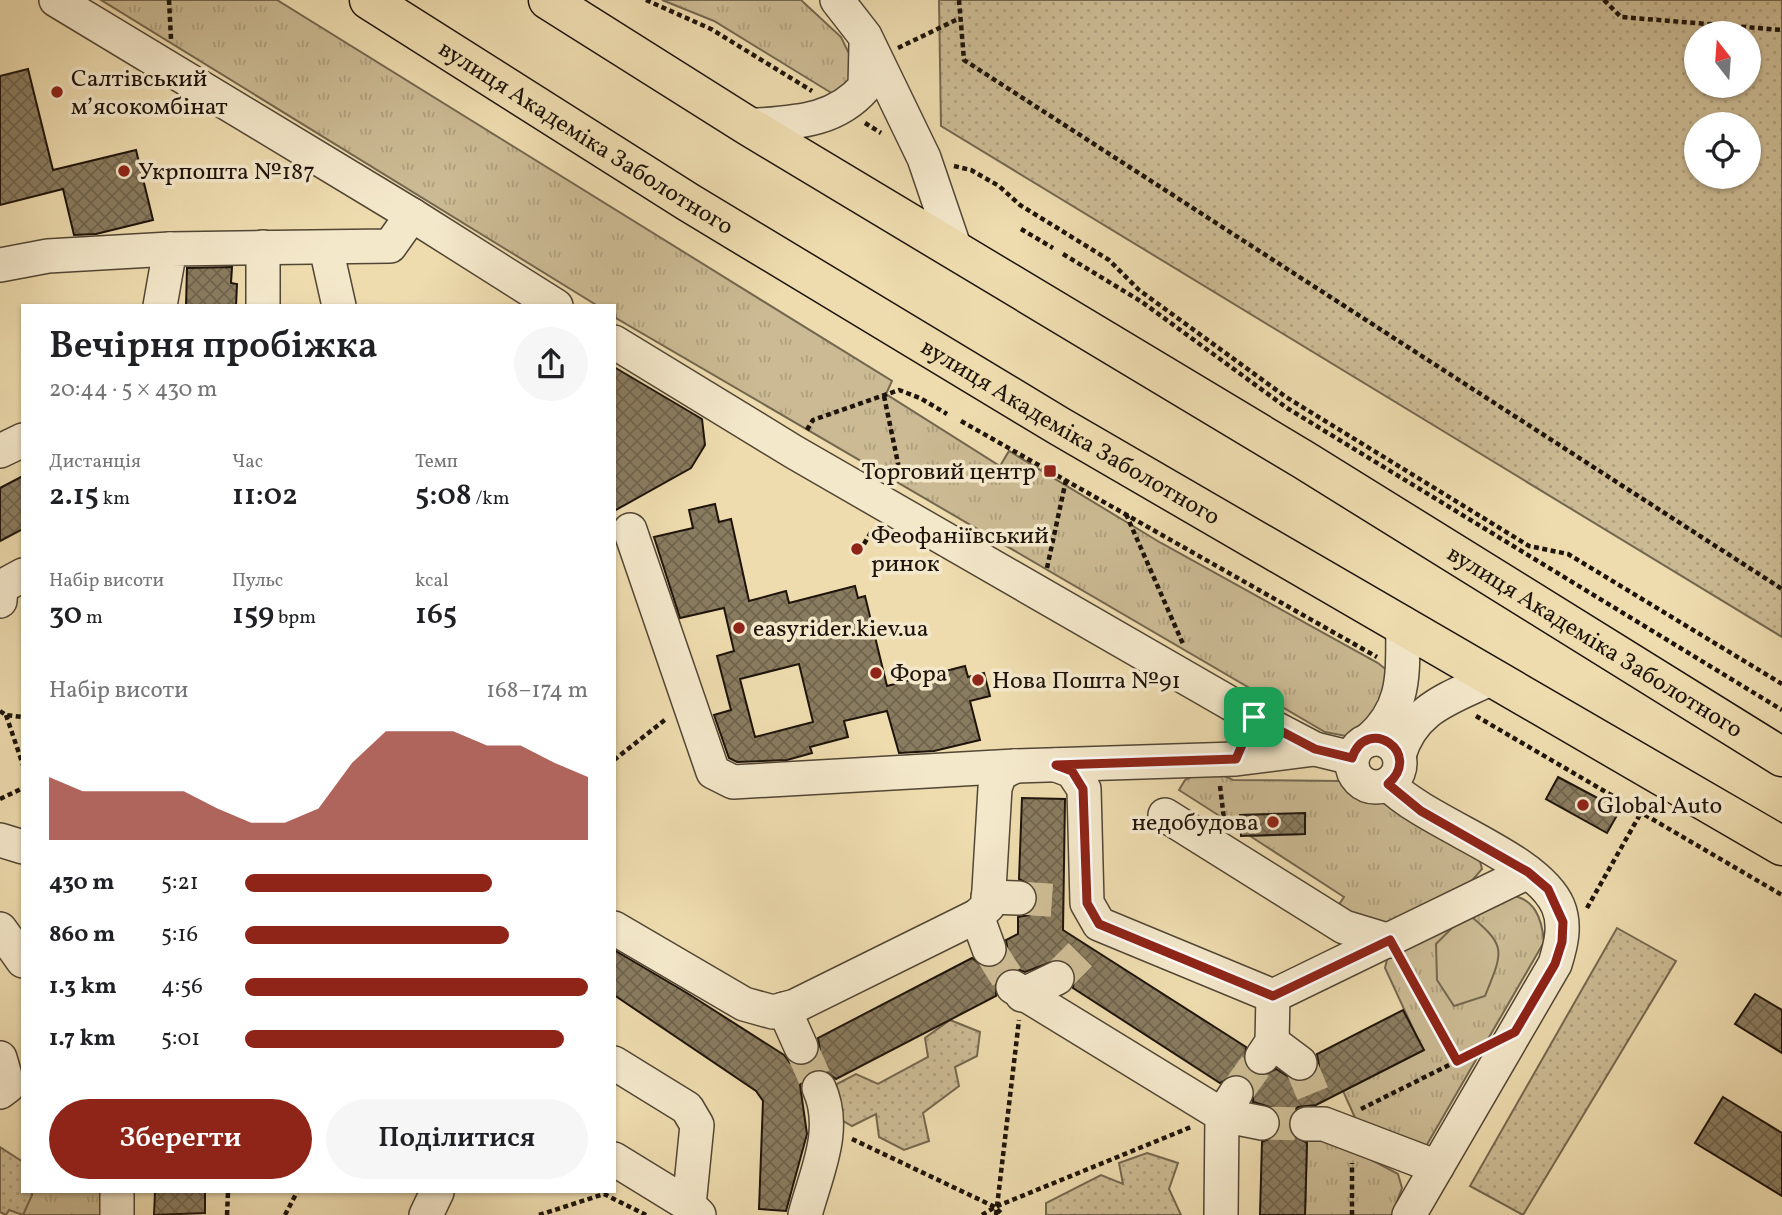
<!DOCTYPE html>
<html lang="uk">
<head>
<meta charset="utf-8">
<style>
	:root { --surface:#fff; --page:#f6f6f6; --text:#202124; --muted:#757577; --accent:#8f2418 }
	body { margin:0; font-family:Vollkorn,serif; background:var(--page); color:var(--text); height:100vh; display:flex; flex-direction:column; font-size:26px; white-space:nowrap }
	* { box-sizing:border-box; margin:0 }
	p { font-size:23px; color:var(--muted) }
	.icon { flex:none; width:38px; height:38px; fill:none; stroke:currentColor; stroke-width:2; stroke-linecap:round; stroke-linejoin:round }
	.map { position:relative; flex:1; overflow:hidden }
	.drawer { position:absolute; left:21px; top:304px; width:595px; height:889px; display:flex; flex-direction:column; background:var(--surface); border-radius:0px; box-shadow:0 2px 5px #0004 }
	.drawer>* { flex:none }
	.needle { width:46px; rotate:343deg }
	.tools { position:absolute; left:1684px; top:21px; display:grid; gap:14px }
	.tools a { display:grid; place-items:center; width:77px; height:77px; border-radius:50%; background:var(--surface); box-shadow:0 2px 5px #0004; font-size:35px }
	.pin { position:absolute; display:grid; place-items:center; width:60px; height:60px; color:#fff; margin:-30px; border-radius:14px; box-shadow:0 4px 10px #0006 }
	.round { display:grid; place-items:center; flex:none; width:74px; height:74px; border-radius:37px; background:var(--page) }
	.headline { display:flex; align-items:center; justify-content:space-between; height:119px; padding:0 28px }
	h1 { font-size:38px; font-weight:600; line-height:52px }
	.figures { display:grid; grid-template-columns:repeat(3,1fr); gap:10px; height:119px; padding:7px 28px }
	.figures div { display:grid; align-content:center }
	.figures b { font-size:30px; font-weight:600 }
	.figures small { font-size:19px; font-weight:400 }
	.figures p { font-size:19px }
	.chart { height:196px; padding:14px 28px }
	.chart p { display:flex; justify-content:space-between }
	.chart svg { width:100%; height:126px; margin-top:7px; fill:var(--accent); opacity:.7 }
	.button { display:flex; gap:14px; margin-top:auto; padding:14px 28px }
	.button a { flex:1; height:80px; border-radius:42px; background:var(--accent); color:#fff; font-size:28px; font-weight:600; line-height:80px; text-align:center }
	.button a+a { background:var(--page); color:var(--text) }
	ul { padding:0 28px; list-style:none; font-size:23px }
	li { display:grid; grid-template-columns:112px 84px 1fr; align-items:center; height:52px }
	li i { height:18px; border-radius:9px; background:var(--accent) }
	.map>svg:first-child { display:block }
	.grass { fill:url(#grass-tufts); stroke:#74674f; stroke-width:2 }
	.park { fill:url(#park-dots); stroke:#74674f; stroke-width:2; fill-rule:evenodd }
	.pitch { fill:#cbba93; stroke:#74674f; stroke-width:2 }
	.building { fill:url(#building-cross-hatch); stroke:#1e140b; stroke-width:2; fill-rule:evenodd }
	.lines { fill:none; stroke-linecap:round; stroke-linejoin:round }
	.minor-tunnel { stroke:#cfbe96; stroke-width:33; stroke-dasharray:33 17; stroke-linecap:butt }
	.minor-casing { stroke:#524634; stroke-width:36 }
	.highway-casing { stroke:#1e140b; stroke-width:41 }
	.path { stroke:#1e140b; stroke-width:4.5; stroke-dasharray:5 3.5; stroke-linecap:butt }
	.minor { stroke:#f4e8cb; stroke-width:33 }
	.highway { stroke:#eedcaf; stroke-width:38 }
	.route-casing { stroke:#fff; stroke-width:14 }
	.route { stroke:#8f2418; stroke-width:9 }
	.poi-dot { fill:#8f2418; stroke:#f4e8cb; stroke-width:2.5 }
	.labels { text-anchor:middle; stroke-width:7; stroke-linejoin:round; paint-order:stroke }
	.poi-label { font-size:24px; fill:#1e140b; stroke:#f4e8cb; text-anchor:start }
	.street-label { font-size:24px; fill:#1e140b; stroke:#f4e8cb }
</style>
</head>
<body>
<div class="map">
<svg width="1782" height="1215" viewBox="0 0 1782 1215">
	<defs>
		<pattern id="grass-tufts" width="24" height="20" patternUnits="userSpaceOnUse" patternTransform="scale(1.75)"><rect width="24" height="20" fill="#cbba93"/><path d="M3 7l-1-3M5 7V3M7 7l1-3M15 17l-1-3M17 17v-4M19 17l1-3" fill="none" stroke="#ae9f7d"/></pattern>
		<pattern id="park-dots" width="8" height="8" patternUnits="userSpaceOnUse" patternTransform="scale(1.75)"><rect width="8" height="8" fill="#cbba93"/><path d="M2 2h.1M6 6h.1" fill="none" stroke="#ae9f7d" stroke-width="1.8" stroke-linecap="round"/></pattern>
		<pattern id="building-cross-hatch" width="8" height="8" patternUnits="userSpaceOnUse" patternTransform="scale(1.75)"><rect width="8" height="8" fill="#8a7c60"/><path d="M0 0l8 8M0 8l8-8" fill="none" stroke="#70644d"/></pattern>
	</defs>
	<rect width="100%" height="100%" fill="#eedcaf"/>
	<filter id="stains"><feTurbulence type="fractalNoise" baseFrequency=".00286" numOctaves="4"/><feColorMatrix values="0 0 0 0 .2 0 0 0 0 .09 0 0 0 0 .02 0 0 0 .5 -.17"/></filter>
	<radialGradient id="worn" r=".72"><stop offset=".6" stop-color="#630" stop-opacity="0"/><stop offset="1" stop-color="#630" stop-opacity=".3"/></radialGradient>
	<g class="grass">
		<path d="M 101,0 L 277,0 L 892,381 L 886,394 L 1000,466 L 1009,451 L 1161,543 L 1378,663 L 1389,672 L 1393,686 L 1362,734 L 1346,736 L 1325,732 L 616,318 L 614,306 L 598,306 Z"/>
		<path d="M 662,0 L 801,0 L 841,37 L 857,70 L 838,97 L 714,21 Z"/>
		<path d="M 1207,768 L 1233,780 L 1342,781 L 1470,849 L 1479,857 L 1482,869 L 1470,883 L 1373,929 L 1336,909 L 1344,897 L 1250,836 L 1305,834 L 1305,814 L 1240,815 L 1240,829 L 1179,790 L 1185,780 Z"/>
		<path d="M 1508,895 C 1535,897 1542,919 1544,942 L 1421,1155 L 1356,1120 L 1343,1091 L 1423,1050 L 1385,968 L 1389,951 Z"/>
		<path d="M 1327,1136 L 1398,1174 L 1402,1188 L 1392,1215 L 1305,1215 L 1307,1138 Z"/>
		<path d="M 32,1192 L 106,1192 L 106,1215 L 23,1215 Z"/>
	</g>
	<g class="park">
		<path d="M 939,0 L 1782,0 L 1782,637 L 941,126 ZM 1696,33 L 1748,33 L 1748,86 L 1696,86 ZM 1696,124 L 1748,124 L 1748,177 L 1696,177 Z"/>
		<path d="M 1617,928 L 1676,961 L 1523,1215 L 1470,1186 Z"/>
		<path d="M 950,1020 L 980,1032 L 977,1056 L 955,1067 L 959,1086 L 923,1113 L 929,1141 L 904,1150 L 879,1137 L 876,1114 L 852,1126 L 831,1114 L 837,1084 L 856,1074 L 878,1084 L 928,1057 L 925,1038 Z"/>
		<path d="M 0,1147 L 23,1162 L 23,1192 L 32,1192 L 32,1195 L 23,1215 L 9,1210 L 6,1215 L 0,1212 Z"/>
		<path d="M 1147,1153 L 1178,1163 L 1169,1189 L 1181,1215 L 1046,1215 L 1046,1203 L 1101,1175 L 1123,1184 L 1119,1163 Z"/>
	</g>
	<path class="pitch" d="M 1467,913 C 1507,946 1504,949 1485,996 L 1454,1006 L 1437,980 L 1436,944 Z"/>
	<g class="building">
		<path d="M 28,69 L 53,170 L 136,150 L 153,220 L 96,234 L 74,235 L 63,189 L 0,205 L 0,76 Z"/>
		<path d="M 232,267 L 231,283 L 237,284 L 236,306 L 186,306 L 187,268 Z"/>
		<path d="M 614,367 L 702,419 L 705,445 L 691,468 L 614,511 Z"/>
		<path d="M 23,476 L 23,529 L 0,541 L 0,488 Z"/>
		<path d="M 715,504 L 719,522 L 731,519 L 749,601 L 786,591 L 789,603 L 855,586 L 858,598 L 865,596 L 887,686 L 965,666 L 968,677 L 984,673 L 990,696 L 970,701 L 980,740 L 934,751 L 899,753 L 887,711 L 844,721 L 848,737 L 810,747 L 812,753 L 787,760 L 737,762 L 729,758 L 714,715 L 731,710 L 717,656 L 734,651 L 724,608 L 680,618 L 654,537 L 693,528 L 689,510 ZM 799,664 L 813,722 L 755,737 L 740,679 Z"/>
		<path d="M 1558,777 L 1620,810 L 1607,833 L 1546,799 Z"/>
		<path d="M 1022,798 L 1065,799 L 1063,930 L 1246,1047 L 1245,1065 L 1252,1073 L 1261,1076 L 1276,1069 L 1297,1082 L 1307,1081 L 1315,1075 L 1319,1066 L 1317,1054 L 1403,1010 L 1424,1050 L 1316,1105 L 1298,1107 L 1290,1115 L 1288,1125 L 1291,1134 L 1307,1143 L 1305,1215 L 1260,1215 L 1262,1142 L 1277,1135 L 1280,1117 L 1274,1108 L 1253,1102 L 1253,1085 L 1247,1077 L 1236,1074 L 1220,1083 L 1073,988 L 1075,970 L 1068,963 L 1059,959 L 1025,972 L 1014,968 L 1004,970 L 996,978 L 996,996 L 836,1079 L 822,1069 L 805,1075 L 800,1085 L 807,1134 L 786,1211 L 759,1209 L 763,1101 L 756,1091 L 614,995 L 614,950 L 687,993 L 784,1055 L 790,1063 L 800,1066 L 809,1064 L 820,1050 L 818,1038 L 972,958 L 986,968 L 996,967 L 1004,961 L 1008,952 L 1006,940 L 1018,934 L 1018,917 L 1029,915 L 1038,899 L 1036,888 L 1019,879 Z"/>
		<path d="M 1305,813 L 1305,834 L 1241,836 L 1240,815 Z"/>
		<path d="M 1755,994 L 1782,1010 L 1782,1053 L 1735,1024 Z"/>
		<path d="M 1723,1097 L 1782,1133 L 1782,1196 L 1695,1143 Z"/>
		<path d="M 155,1192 L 205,1192 L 205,1213 L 154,1215 Z"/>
	</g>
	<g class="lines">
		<g class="minor-tunnel">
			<path d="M 1019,898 L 1063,901"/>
			<path d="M 989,949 L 1013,987"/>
			<path d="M 1057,978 L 1089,946"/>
			<path d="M 801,1047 L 819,1088"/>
			<path d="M 1300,1063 L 1317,1104"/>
			<path d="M 1236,1093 L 1262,1057"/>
			<path d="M 1262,1123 L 1307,1124"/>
		</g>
		<defs>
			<g id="minor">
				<path d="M 56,0 L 412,215 L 556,306"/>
				<path d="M 837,0 L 865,36 L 924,158 L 956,252"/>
				<path d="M 748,126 C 793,122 834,123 865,87 L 866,45"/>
				<path d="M 263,247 L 263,306"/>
				<path d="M 326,248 L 339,306"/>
				<path d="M 0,265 L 48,256 L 170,249"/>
				<path d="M 160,306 L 170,249 L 390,246 L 412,215"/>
				<path d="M 614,342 L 794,452 L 1254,717 L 1315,749 L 1352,758"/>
				<path d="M 0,451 L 23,440"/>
				<path d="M 630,530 L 713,772 L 733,782 L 1015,766 L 1236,759 L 1315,749"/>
				<path d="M 0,601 L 1,587 L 23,575"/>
				<circle cx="1376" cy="763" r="24"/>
				<path d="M 1369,740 C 1408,706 1402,670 1403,623"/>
				<path d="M 1399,755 C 1414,706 1452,698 1494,677"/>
				<path d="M 1056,765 L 1072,771 L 1084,789 L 1087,903 L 1099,924 L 1273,996 L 1528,872"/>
				<path d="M 1388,784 C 1429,825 1537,857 1558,906 C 1566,925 1561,945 1555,964 L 1409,1215"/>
				<path d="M 1165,815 L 1344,927 L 1390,941"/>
				<path d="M 0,840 L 23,847"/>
				<path d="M 988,897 L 1019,898"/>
				<path d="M 977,916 L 989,949"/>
				<path d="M 614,928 L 744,1004 L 773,1012 L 795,1006 L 977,916 L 988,906 L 995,788 L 1000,774 L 1015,766"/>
				<path d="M 0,929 L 23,961"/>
				<path d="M 1013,987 L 1222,1115 L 1221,1215"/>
				<path d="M 1022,995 L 1057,978"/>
				<path d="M 784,1009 L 801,1047"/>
				<path d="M 1272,1042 L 1300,1063"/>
				<path d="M 1262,1057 L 1272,1042 L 1273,996"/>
				<path d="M 0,1058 L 8,1086 L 0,1092"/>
				<path d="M 614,1063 L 687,1108 L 697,1125 L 689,1205"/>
				<path d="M 1236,1093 L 1222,1115 L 1262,1123"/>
				<path d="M 1307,1124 L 1324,1124 L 1437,1167"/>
				<path d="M 614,1159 L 689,1205 L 699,1215"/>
				<path d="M 117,1215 L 117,1192"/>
				<path d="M 426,1215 L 437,1192"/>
				<path d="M 805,1215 C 816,1173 838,1130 819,1088"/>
			</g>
			<g id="highway">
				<path id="s1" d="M 369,0 L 688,202 L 1059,426 L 1782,846"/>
				<path id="s2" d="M 548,0 L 748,126 L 1304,460 L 1782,757"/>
			</g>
		</defs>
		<use href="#minor" class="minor-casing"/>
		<use href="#highway" class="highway-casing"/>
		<g class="path">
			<path d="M 169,0 L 171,39"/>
			<path d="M 646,0 L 711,29 L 812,91"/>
			<path d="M 959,0 L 964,60 L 1782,589"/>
			<path d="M 1604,0 L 1621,17 L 1782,30"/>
			<path d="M 898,48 L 960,18"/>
			<path d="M 865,123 L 881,133"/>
			<path d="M 954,166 L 971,170 L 999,186 L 1020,205 L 1109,260 L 1139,290 L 1286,397 L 1529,546 L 1568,554 L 1782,684"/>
			<path d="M 1021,229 L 1053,248"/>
			<path d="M 1063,254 L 1142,302 L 1287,408 L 1782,710"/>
			<path d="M 884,396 L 900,473 L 897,480"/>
			<path d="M 961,421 L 1377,657"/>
			<path d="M 807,430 L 813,420 L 899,390 L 920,398 L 947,414"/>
			<path d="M 1126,514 L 1183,644"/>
			<path d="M 864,544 L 873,529"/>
			<path d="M 1047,568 L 1066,480"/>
			<path d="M 0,711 L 6,715 L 23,717"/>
			<path d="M 6,715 L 23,765"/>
			<path d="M 1476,716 L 1782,895"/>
			<path d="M 614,760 L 666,719"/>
			<path d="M 1220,786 L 1224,819"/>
			<path d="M 0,799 L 23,788"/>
			<path d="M 1587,908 L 1642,811"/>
			<path d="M 1403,963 L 1457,1061"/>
			<path d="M 1361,1109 L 1469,1055"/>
			<path d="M 852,1139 L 995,1207 L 1003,1215"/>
			<path d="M 227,1215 L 228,1192"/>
			<path d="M 285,1215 L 297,1192"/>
			<path d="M 539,1215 L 604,1194 L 646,1215"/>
			<path d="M 982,1215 L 995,1207 L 1191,1127"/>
			<path d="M 996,1215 L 1019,1020"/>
			<path d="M 1352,1215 L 1352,1163"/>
		</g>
		<use href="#minor" class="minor"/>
		<use href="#highway" class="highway"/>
	</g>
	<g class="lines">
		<defs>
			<path id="route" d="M 1254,717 L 1315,749 L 1352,758 C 1367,714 1424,753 1388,784 L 1421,811 L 1528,872 L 1548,889 L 1563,922 L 1562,942 L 1555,964 L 1515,1032 L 1457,1061 L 1390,940 L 1273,996 L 1099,924 L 1087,903 L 1083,789 L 1072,771 L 1056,765 L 1236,759 Z"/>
		</defs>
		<use href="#route" class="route-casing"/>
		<use href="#route" class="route"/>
	</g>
	<g class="poi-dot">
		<circle cx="57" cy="92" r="7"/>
		<circle cx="124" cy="171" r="7"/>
		<rect x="1043" y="464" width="14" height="14" rx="3.5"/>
		<circle cx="857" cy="549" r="7"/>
		<circle cx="739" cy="628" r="7"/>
		<circle cx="876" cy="673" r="7"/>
		<circle cx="978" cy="680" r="7"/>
		<circle cx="1583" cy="805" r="7"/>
		<circle cx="1273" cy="822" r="7"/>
	</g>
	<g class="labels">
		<g class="poi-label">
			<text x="71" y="86">Салтівський<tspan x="71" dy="28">мʼясокомбінат</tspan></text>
			<text x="138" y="179">Укрпошта №187</text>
			<text x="1036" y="479" text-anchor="end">Торговий центр</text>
			<text x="871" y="543">Феофаніївський<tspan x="871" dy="28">ринок</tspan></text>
			<text x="753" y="636">easyrider.kiev.ua</text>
			<text x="890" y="681">Фора</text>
			<text x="992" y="688">Нова Пошта №91</text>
			<text x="1597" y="813">Global Auto</text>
			<text x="1259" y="830" text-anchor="end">недобудова</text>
		</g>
		<g class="street-label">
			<text dy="8" stroke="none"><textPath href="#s1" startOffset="257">вулиця Академіка Заболотного</textPath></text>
			<text dy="8" stroke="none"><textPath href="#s1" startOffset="824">вулиця Академіка Заболотного</textPath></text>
			<text dy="8" stroke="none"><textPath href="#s2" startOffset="1228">вулиця Академіка Заболотного</textPath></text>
		</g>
	</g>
	<rect width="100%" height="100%" filter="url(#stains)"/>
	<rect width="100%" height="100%" fill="url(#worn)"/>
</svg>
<div class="tools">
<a><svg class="needle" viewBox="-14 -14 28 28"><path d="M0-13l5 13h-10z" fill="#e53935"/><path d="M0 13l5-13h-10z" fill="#757577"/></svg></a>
<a><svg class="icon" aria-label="locate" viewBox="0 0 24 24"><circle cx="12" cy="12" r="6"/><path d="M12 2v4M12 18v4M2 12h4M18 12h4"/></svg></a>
</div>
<div class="pin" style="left:1254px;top:717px;background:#1e9e55"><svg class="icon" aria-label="arrive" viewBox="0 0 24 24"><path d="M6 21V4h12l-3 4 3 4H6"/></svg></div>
<section class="drawer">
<div class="headline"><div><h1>Вечірня пробіжка</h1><p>20:44 · 5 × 430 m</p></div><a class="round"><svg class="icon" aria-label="share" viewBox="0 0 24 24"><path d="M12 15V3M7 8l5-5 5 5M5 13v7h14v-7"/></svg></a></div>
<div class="figures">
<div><p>Дистанція</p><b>2.15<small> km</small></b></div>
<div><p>Час</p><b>11:02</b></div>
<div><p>Темп</p><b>5:08<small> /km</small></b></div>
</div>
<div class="figures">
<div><p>Набір висоти</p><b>30<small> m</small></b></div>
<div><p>Пульс</p><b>159<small> bpm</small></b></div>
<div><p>kcal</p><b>165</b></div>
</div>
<div class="chart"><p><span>Набір висоти</span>168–174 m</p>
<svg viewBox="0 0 160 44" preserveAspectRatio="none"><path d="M0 44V22L10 27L20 27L30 27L40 27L50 33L60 38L70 38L80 33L90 17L100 6L110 6L120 6L130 11L140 11L150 17L160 22V44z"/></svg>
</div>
<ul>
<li><b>430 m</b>5:21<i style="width:72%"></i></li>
<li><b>860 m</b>5:16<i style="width:77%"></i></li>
<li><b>1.3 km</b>4:56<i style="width:100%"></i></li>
<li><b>1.7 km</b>5:01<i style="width:93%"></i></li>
</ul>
<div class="button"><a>Зберегти</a><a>Поділитися</a></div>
</section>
</div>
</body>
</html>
